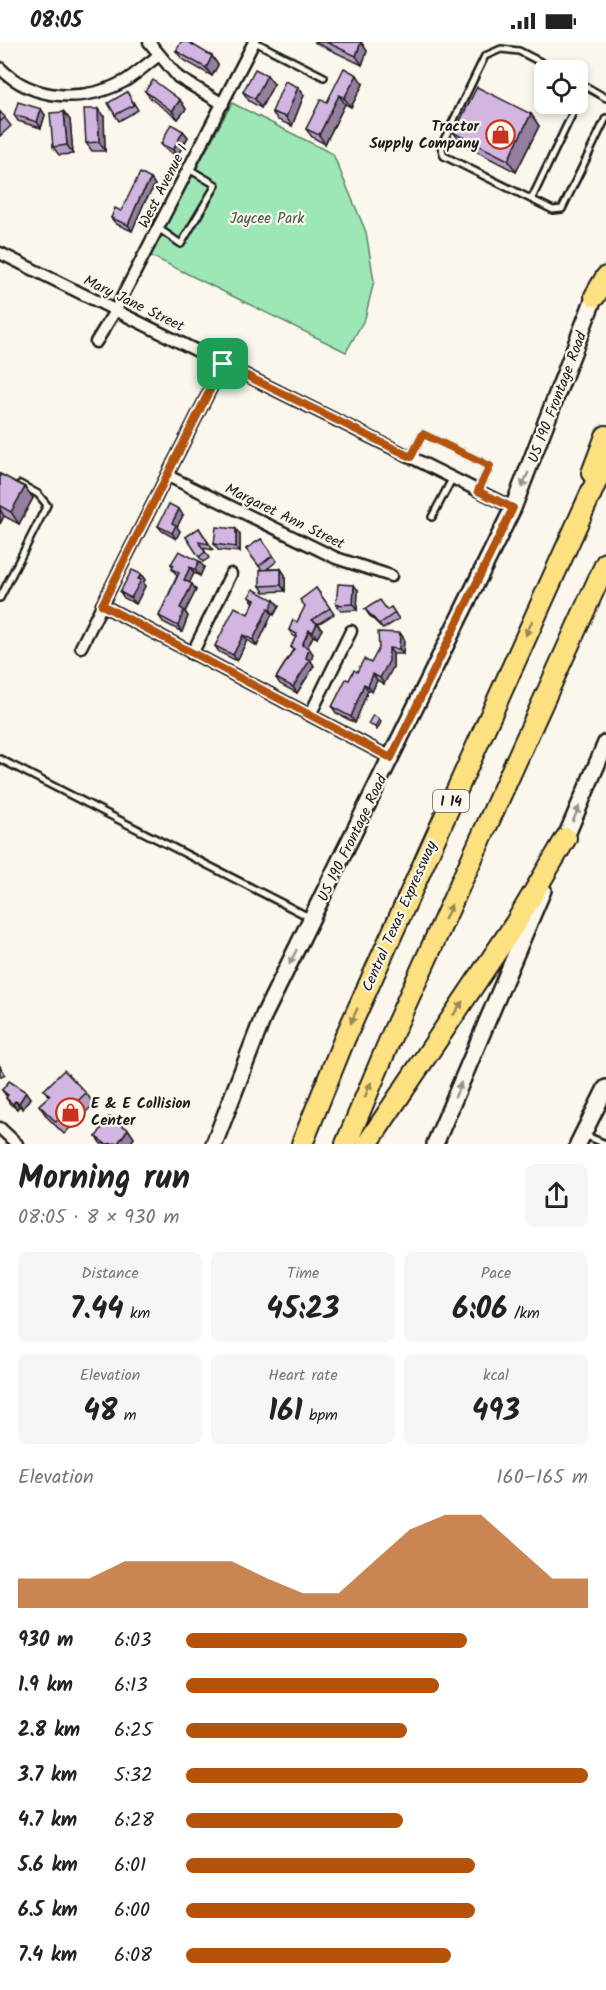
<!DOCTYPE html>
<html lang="en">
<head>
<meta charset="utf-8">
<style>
	:root { --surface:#fff; --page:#f6f6f6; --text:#222; --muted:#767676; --accent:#b45309 }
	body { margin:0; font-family:Kalam,sans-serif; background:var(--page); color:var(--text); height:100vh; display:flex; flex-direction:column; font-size:22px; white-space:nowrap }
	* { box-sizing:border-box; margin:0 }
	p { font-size:20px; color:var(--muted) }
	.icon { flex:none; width:33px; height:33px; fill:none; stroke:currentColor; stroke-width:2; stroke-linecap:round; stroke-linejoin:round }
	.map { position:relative; height:1102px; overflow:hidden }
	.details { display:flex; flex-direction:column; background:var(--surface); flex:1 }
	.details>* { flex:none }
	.controls { position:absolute; left:534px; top:18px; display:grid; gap:12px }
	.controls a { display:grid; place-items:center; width:54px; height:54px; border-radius:9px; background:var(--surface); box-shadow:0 3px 9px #0003; font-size:30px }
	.pin { position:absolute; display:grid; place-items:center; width:51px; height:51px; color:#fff; margin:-26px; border-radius:12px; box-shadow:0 3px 9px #0006 }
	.round { display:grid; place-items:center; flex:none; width:63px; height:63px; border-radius:9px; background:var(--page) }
	.overview { display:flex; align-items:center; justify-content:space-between; height:102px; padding:0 18px }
	h1 { font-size:33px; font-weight:700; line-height:45px }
	.figures { display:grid; grid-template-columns:repeat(3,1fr); gap:9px; height:102px; padding:6px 18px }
	.figures div { display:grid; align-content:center; border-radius:9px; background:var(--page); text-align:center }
	.figures b { font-size:30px; font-weight:700 }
	.figures small { font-size:16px; font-weight:400 }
	.figures p { font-size:16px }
	.chart { height:168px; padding:12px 18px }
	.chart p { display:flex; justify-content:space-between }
	.chart svg { width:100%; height:108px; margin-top:6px; fill:var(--accent); opacity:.7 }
	ul { padding:0 18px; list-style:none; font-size:20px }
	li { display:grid; grid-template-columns:96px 72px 1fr; align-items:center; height:45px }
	li i { height:15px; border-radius:8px; background:var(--accent) }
	.status { display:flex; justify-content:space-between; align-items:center; height:42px; padding:0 30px; background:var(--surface); direction:ltr }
	.status svg { height:16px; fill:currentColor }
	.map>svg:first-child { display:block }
	.green { fill:#9de7b6; stroke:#5c8269; stroke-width:1.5 }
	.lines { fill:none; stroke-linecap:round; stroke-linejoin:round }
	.lane-casing { stroke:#1c1c1c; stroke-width:10 }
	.street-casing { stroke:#1c1c1c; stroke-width:15 }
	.secondary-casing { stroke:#1c1c1c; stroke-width:20 }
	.highway-casing { stroke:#1c1c1c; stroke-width:24 }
	.lane { stroke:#fbf7ec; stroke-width:5 }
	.street { stroke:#fbf7ec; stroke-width:10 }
	.secondary { stroke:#fbf7ec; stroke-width:15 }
	.highway { stroke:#fde080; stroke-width:20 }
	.wall { fill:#b59cc2; stroke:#1c1c1c; stroke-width:1.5 }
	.shaded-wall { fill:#947f9e; stroke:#1c1c1c; stroke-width:1.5 }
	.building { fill:#d3b5e2; stroke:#1c1c1c; stroke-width:1.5 }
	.oneway { fill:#97948e }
	.oneway2 { fill:#988853 }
	.route-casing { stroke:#fff; stroke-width:12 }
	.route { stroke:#b45309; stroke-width:8 }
	.labels { text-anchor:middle; stroke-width:4.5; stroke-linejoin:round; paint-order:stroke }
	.shield { fill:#fbf7ec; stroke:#5f5e5a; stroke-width:1.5 }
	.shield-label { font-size:14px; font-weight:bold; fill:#1c1c1c }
	.poi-label { font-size:15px; font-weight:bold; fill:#1c1c1c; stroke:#fbf7ec; text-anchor:end }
	.street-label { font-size:15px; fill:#1c1c1c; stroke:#fbf7ec }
	.park-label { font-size:15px; fill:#43594a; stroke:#fbf7ec }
</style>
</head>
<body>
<div class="status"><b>08:05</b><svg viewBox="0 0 49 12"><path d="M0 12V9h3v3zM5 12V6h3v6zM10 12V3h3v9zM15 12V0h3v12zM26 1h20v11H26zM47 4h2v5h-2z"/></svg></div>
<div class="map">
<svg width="606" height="1102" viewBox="0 0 606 1102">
	<rect width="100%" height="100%" fill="#fbf7ec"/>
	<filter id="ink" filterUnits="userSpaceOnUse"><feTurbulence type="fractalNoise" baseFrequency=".0167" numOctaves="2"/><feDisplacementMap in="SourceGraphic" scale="12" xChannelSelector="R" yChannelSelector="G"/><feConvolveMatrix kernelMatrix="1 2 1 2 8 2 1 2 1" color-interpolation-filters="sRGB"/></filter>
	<g filter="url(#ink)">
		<path class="green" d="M 232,61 L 333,112 L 366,190 L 374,239 L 365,276 L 346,310 L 149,213 Z"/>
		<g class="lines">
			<defs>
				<g id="lane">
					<path d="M 255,0 L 324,35"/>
					<path d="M 556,28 L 519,9 L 501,7 L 485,14 L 441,104 L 444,114 L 553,168 L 562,167 L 606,76"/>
					<path d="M 578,40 L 606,56"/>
					<path d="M 578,61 L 585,45"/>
					<path d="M 532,156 L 577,62"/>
					<path d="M 158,186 L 181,202 L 216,143 L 189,127"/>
					<path d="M 411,415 L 423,392 L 490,424 L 478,449"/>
					<path d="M 432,475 L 452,437"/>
					<path d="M 0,556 L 47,463 L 38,452 L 20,442"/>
					<path d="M 0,717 L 311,876"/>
					<path d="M 584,1093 L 606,1102"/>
				</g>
				<g id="street">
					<path d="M 149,0 L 178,35 L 223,62"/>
					<path d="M 0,26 C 33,59 84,61 125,39 C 136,32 147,22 158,14"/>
					<path d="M 0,211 L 513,466"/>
					<path d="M 96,300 L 115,269 L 254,0"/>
					<path d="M 168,434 L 336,516 L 391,534"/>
					<path d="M 102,563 L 391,716"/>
					<path d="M 81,605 L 223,322"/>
					<path d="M 192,612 L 231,532"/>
					<path d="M 310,673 L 351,589"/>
					<path d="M 0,1086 L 17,1102"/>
				</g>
				<g id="secondary">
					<path d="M 562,804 L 606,701"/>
					<path d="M 214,1102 L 264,973 L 513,466 L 599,243"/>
					<path d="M 435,1102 L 543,848"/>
					<path d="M 578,1102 L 606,1046"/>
				</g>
				<g id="highway">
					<path d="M 595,254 L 606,235"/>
					<path d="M 592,431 L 606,394"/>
					<path d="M 302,1102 L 344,998 L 606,418"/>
					<path d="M 346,1102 L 394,988 L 606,521"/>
					<path d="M 367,1102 L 515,882 L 566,796"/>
				</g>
			</defs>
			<use href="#lane" class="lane-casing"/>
			<use href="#street" class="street-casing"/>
			<use href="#secondary" class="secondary-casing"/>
			<use href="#highway" class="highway-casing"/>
			<use href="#lane" class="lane"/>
			<use href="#street" class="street"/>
			<use href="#secondary" class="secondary"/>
			<use href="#highway" class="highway"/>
		</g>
		<g class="wall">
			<path d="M 314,0 L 361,0 L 367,9 L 362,23 Z"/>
			<path d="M 176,9 L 212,14 L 218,23 L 212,34 L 182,17 Z"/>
			<path d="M 274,42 L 261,66 L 249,59 L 243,50 Z"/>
			<path d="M 363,42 L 351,65 L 345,62 L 325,102 L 312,95 L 306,87 L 327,60 Z"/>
			<path d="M 298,45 L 304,53 L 292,84 L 278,78 L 272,70 Z"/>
			<path d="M 145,49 L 180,58 L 186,67 L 178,77 L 151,57 Z"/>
			<path d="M 127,50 L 138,68 L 119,79 L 115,73 Z"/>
			<path d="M 41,67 L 45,73 L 41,86 L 18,79 L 14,73 Z"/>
			<path d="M 0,70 L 11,84 L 0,94 Z"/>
			<path d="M 64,70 L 70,78 L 73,112 L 59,113 L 53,105 Z"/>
			<path d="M 531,72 L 539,84 L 516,130 L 462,102 L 454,91 Z"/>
			<path d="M 104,75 L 105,109 L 92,109 L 86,101 Z"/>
			<path d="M 183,89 L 188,95 L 177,114 L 165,107 L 161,102 Z"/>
			<path d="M 151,137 L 155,143 L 144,161 L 132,189 L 116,182 L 111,176 L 121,169 Z"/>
			<path d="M 0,432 L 25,445 L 33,456 L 19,482 L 4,474 L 0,482 Z"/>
			<path d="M 183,473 L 177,485 L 180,489 L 176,497 L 162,489 L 158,484 Z"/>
			<path d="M 199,486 L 213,508 L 203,506 L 209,516 L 203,520 L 186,495 Z"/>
			<path d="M 240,493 L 240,510 L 218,508 L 214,502 Z"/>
			<path d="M 261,497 L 277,519 L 267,527 L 281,527 L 285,533 L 285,549 L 264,550 L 260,544 L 262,528 L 246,507 Z"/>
			<path d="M 171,522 L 204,525 L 200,534 L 194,531 L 189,541 L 196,548 L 185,570 L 188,574 L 182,590 L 163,580 L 159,574 L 177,534 L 172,527 L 173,525 Z"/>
			<path d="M 141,532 L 145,538 L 143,541 L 145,544 L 136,562 L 124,556 L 120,550 Z"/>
			<path d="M 316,546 L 334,572 L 318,582 L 322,587 L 317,596 L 313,594 L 307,606 L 313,612 L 311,619 L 314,624 L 297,651 L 280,642 L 276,636 L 293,608 L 291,605 L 296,595 L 293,594 L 289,588 L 297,580 Z"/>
			<path d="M 358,548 L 357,568 L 341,569 L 336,563 Z"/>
			<path d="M 249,555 L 274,558 L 279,564 L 274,573 L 272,572 L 257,604 L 247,598 L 237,619 L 219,610 L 215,604 L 248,572 L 254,561 Z"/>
			<path d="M 391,565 L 399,577 L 383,587 L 369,573 L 365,567 L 387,568 Z"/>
			<path d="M 400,591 L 404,597 L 403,612 L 393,612 L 393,625 L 384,642 L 377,638 L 372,650 L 368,648 L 355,681 L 336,671 L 332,665 L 349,638 L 357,630 L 371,621 Z"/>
			<path d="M 0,1024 L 5,1032 L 0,1035 Z"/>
			<path d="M 2,1048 L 30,1056 L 23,1067 L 19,1064 L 17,1067 L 10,1062 L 6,1056 L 7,1055 Z"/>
			<path d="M 44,1048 L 86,1051 L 94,1062 L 64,1092 L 47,1075 L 39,1063 L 49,1054 Z"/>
			<path d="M 128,1087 L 134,1096 L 130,1102 L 101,1102 L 96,1095 Z"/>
		</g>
		<g class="shaded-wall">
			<path d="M 361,0 L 367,9 L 362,23 L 356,14 Z"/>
			<path d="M 212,14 L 218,23 L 212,34 L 206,26 Z"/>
			<path d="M 267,33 L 274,42 L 261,66 L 255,57 Z"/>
			<path d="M 357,33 L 363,42 L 351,65 L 344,56 Z"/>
			<path d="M 298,45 L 304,53 L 292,84 L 286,75 Z"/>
			<path d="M 339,53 L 345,62 L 325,102 L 319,93 Z"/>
			<path d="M 180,58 L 186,67 L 178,77 L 172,69 Z"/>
			<path d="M 41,67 L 45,73 L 41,86 L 37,80 Z"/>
			<path d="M 98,67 L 104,75 L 105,109 L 99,100 Z"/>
			<path d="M 64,70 L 70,78 L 73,112 L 67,103 Z"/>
			<path d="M 531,72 L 539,84 L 516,130 L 508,118 Z"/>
			<path d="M 183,89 L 188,95 L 177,114 L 173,108 Z"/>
			<path d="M 151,137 L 155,143 L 144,161 L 132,189 L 128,183 L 140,155 Z"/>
			<path d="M 25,445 L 33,456 L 19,482 L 11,470 Z"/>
			<path d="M 0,467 L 4,474 L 0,482 Z"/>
			<path d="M 179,467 L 183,473 L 177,485 L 180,489 L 176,497 L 172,491 L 172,481 Z"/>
			<path d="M 236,487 L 240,493 L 240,510 L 236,505 Z"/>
			<path d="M 199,519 L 204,525 L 200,534 L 195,528 Z"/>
			<path d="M 190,525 L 194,531 L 188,544 L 184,538 Z"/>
			<path d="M 281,527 L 285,533 L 285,549 L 281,543 Z"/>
			<path d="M 141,532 L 145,538 L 143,541 L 145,544 L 136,562 L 131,556 Z"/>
			<path d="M 192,542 L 196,548 L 185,570 L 188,574 L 182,590 L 178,584 L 180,566 Z"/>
			<path d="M 354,543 L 358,548 L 357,568 L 353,562 Z"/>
			<path d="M 274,558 L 279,564 L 274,573 L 270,567 Z"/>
			<path d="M 268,566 L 272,572 L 257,604 L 253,598 Z"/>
			<path d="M 317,581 L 322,587 L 317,596 L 313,590 Z"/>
			<path d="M 309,588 L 313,594 L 306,609 L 302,603 Z"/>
			<path d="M 400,591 L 404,597 L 403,612 L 399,607 Z"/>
			<path d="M 243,593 L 247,598 L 237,619 L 233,613 Z"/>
			<path d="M 309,606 L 313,612 L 311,619 L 314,624 L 297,651 L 293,645 L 306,616 Z"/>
			<path d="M 389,606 L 393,612 L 393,625 L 384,642 L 380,636 Z"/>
			<path d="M 373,632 L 377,638 L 372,650 L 368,644 Z"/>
			<path d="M 364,642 L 368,648 L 355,681 L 351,675 Z"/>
			<path d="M 379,677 L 381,680 L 377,688 L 375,685 Z"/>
			<path d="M 26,1050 L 30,1056 L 23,1067 L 19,1061 Z"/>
			<path d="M 15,1059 L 19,1064 L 17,1067 L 13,1062 Z"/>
			<path d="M 128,1087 L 134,1096 L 130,1102 L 119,1102 L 118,1101 Z"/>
		</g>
		<g class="building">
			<path d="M 181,0 L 188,0 L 212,14 L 206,26 L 176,9 Z"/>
			<path d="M 326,0 L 361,0 L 356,14 Z"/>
			<path d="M 344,26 L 357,33 L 344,56 L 339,53 L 319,93 L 306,87 L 321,57 L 327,60 Z"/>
			<path d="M 255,27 L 267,33 L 255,57 L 243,50 Z"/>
			<path d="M 153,38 L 180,58 L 172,69 L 145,49 Z"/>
			<path d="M 285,39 L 298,45 L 286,75 L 272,70 Z"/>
			<path d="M 477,45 L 531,72 L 508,118 L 454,91 Z"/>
			<path d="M 127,50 L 134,63 L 115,73 L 108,61 Z"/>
			<path d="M 18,60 L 41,67 L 37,80 L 14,73 Z"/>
			<path d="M 84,67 L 98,67 L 99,100 L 86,101 Z"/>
			<path d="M 0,70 L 5,75 L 0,80 Z"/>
			<path d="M 64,70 L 67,103 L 53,105 L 50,71 Z"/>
			<path d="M 171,82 L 183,89 L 173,108 L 161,102 Z"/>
			<path d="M 140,131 L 151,137 L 140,155 L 128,183 L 111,176 L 115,166 L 121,169 Z"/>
			<path d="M 0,432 L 25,445 L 11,470 L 0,464 Z"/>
			<path d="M 169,462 L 179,467 L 172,481 L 176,483 L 172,491 L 158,484 Z"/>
			<path d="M 216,485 L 236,487 L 236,505 L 214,502 Z"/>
			<path d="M 199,486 L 209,502 L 199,500 L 205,510 L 199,515 L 186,495 Z"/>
			<path d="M 261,497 L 273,513 L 259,524 L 246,507 Z"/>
			<path d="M 179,509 L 199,519 L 195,528 L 190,525 L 184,538 L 192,542 L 180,566 L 184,568 L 178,584 L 159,574 L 179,531 L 172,527 L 174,523 L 171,522 Z"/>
			<path d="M 281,527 L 281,543 L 260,544 L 260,528 Z"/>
			<path d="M 132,528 L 141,532 L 138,537 L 141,538 L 131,556 L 120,550 Z"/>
			<path d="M 338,542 L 354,543 L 353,562 L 336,563 Z"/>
			<path d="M 316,546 L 330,566 L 312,578 L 317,581 L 313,590 L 309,588 L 302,603 L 309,606 L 306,616 L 310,618 L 293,645 L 276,636 L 294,607 L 291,605 L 297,592 L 289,588 L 293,578 L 297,580 L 305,564 L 300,558 Z"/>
			<path d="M 253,547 L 274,558 L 270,567 L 268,566 L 253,598 L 243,593 L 233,613 L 215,604 L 235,565 L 248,572 L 255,558 L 249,555 Z"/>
			<path d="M 380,558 L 387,568 L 391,565 L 395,571 L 379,582 L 365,567 Z"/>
			<path d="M 378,590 L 400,591 L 399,607 L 389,606 L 389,619 L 380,636 L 373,632 L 368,644 L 364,642 L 351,675 L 332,665 L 346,637 L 349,638 L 354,628 L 357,630 L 364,617 L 371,621 L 379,606 Z"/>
			<path d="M 373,673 L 379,677 L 375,685 L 368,682 Z"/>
			<path d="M 64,1028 L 86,1051 L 56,1080 L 39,1063 L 50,1053 L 44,1048 Z"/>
			<path d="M 9,1039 L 26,1050 L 19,1061 L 15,1059 L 13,1062 L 6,1056 L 8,1053 L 2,1048 Z"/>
			<path d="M 109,1075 L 128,1087 L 118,1101 L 106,1102 L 96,1095 Z"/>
		</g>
		<defs><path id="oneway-solid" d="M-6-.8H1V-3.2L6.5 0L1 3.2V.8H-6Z" transform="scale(1.5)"/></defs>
		<g class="oneway">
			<use href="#oneway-solid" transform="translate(525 438) rotate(113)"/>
			<use href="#oneway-solid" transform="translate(576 772) rotate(-67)"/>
			<use href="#oneway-solid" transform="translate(293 915) rotate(116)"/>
			<use href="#oneway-solid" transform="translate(458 1048) rotate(-67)"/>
		</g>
		<g class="oneway2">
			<use href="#oneway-solid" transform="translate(529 586) rotate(114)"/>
			<use href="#oneway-solid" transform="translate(448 870) rotate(-65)"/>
			<use href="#oneway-solid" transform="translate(458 966) rotate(-56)"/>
			<use href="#oneway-solid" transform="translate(354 974) rotate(114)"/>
			<use href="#oneway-solid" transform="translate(368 1048) rotate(-67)"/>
		</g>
	</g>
	<g class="lines" filter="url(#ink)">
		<defs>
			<path id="route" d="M 223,322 L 411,415 L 423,392 L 490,424 L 478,449 L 513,466 L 391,716 L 102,563 Z"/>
		</defs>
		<use href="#route" class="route-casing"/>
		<use href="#route" class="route"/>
	</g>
	<defs>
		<symbol id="shop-ring" viewBox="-11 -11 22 22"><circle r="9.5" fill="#fbf7ec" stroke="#c8321e" stroke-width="1.5"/><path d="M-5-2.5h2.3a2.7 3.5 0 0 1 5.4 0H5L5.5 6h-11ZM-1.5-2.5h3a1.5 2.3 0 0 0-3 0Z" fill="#c8321e"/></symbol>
	</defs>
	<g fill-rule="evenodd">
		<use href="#shop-ring" x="484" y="76" width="33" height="33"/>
		<use href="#shop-ring" x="54" y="1054" width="33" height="33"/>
	</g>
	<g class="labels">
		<rect class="shield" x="433" y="748" width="36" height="22" rx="4.5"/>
		<g class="shield-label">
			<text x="451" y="764">I 14</text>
		</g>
		<g class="poi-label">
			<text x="479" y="89">Tractor<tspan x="479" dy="17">Supply Company</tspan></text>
			<text x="91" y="1066" text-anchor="start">E &amp; E Collision<tspan x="91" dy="17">Center</tspan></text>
		</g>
		<g class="street-label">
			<text transform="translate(163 144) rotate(-63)" y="5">West Avenue I</text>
			<text transform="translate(134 261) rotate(26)" y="5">Mary Jane Street</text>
			<text transform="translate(557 355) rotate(-69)" y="5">US 190 Frontage Road</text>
			<text transform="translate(285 474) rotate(26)" y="5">Margaret Ann Street</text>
			<text transform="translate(352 796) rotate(-64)" y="5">US 190 Frontage Road</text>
			<text transform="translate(399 874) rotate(-66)" y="5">Central Texas Expressway</text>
		</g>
		<g class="park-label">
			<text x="267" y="181">Jaycee Park</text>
		</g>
	</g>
</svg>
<div class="controls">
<a><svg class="icon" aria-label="locate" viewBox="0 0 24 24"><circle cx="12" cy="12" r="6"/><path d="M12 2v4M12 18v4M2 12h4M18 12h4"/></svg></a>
</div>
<div class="pin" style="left:223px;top:322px;background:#1e9e55"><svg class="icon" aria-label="arrive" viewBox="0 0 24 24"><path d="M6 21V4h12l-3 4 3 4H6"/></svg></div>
</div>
<section class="details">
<div class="overview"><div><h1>Morning run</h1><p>08:05 · 8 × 930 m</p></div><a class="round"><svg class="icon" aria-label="share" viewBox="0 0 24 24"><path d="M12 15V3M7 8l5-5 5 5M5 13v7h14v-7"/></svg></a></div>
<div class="figures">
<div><p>Distance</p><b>7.44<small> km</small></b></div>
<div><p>Time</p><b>45:23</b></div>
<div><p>Pace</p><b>6:06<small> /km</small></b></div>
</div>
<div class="figures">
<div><p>Elevation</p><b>48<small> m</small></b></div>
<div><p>Heart rate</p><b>161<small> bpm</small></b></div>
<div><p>kcal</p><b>493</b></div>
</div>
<div class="chart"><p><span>Elevation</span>160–165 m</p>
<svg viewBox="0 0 160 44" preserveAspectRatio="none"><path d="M0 44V32L10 32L20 32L30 25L40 25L50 25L60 25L70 32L80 38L90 38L100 25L110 12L120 6L130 6L140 19L150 32L160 32V44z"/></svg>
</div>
<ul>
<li><b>930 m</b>6:03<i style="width:70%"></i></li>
<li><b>1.9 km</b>6:13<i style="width:63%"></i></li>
<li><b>2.8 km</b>6:25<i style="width:55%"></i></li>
<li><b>3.7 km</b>5:32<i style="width:100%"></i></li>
<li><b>4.7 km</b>6:28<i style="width:54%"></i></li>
<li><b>5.6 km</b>6:01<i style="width:72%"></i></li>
<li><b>6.5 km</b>6:00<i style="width:72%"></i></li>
<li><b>7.4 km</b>6:08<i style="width:66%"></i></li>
</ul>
</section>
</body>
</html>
